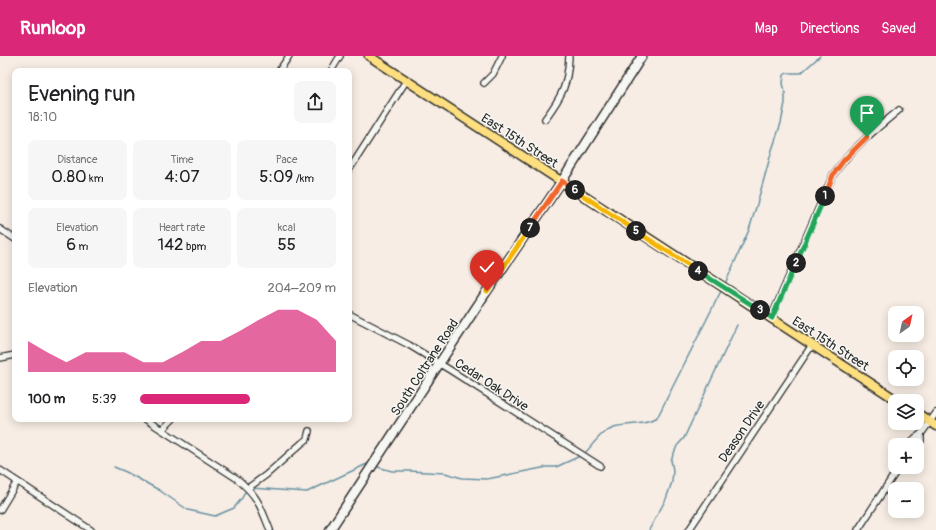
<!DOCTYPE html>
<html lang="en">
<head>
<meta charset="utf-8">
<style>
	:root { --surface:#fff; --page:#f6f6f6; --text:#202124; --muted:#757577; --accent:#db2777 }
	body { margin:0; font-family:Pangolin,sans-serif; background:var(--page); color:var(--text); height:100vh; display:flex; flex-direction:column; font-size:15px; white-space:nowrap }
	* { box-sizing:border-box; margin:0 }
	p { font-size:13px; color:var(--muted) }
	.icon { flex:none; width:22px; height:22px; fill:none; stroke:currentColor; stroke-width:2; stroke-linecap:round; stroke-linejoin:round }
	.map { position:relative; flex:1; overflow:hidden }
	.drawer { position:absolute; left:12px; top:12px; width:340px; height:354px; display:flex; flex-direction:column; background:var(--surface); border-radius:8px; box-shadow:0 2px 10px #0003 }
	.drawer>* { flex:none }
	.needle { width:26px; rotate:33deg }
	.controls { position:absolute; left:888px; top:250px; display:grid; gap:8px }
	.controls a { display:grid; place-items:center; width:36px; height:36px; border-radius:8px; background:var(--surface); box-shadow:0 2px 10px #0003; font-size:20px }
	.pin { position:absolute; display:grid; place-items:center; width:34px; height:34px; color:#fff; margin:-41px -17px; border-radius:50% 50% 50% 0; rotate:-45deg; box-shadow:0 0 4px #0007 }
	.pin .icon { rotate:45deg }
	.km { position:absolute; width:20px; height:20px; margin:-10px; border-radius:50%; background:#222; color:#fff; font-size:11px; line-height:20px; text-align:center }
	.round { display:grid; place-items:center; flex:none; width:42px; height:42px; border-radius:8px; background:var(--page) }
	.head { display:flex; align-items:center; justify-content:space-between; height:68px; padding:0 16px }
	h1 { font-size:22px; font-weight:600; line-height:30px }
	.metrics { display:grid; grid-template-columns:repeat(3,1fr); gap:6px; height:68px; padding:4px 16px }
	.metrics div { display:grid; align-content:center; border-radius:8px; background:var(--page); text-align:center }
	.metrics b { font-size:17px; font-weight:600 }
	.metrics small { font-size:11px; font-weight:400 }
	.metrics p { font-size:11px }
	.chart { height:112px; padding:8px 16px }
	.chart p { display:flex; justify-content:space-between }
	.chart svg { width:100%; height:72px; margin-top:4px; fill:var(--accent); opacity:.7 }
	ul { padding:0 16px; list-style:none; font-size:13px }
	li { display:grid; grid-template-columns:64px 48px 1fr; align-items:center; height:30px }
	li i { height:10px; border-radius:5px; background:var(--accent) }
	header { display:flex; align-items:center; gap:24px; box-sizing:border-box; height:56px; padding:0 20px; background:var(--accent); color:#fff }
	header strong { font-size:19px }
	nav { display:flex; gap:22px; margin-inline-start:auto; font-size:14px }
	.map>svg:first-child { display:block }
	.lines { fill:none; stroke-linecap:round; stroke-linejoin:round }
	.stream { stroke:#6892a3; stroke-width:1.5 }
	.minor-casing { stroke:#2b2b2b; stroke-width:8 }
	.secondary-casing { stroke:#2b2b2b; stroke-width:11 }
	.primary-casing { stroke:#2b2b2b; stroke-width:11 }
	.minor { stroke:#f6f6f2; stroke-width:5.5 }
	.secondary { stroke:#f6f6f2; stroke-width:8 }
	.primary { stroke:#fedf80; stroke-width:8 }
	.split-1-casing { stroke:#fff; stroke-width:8 }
	.split-2-casing { stroke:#fff; stroke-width:8 }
	.split-3-casing { stroke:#fff; stroke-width:8 }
	.split-4-casing { stroke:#fff; stroke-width:8 }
	.split-5-casing { stroke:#fff; stroke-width:8 }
	.split-6-casing { stroke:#fff; stroke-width:8 }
	.split-7-casing { stroke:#fff; stroke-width:8 }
	.split-8-casing { stroke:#fff; stroke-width:8 }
	.split-1 { stroke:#f0652b; stroke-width:5 }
	.split-2 { stroke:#22a559; stroke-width:5 }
	.split-3 { stroke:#22a559; stroke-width:5 }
	.split-4 { stroke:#22a559; stroke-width:5 }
	.split-5 { stroke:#f5b400; stroke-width:5 }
	.split-6 { stroke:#f5b400; stroke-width:5 }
	.split-7 { stroke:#f0652b; stroke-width:5 }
	.split-8 { stroke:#f5b400; stroke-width:5 }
	.labels { text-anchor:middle; stroke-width:3; stroke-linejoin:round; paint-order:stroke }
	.street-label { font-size:13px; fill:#2b2b2b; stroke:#f6f6f2 }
</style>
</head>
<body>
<header>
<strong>Runloop</strong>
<nav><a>Map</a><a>Directions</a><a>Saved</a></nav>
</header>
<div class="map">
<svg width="936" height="474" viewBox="0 0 936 474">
	<rect width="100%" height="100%" fill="#f7ede4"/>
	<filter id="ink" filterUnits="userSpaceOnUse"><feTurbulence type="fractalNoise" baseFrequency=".025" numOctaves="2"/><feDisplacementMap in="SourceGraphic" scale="8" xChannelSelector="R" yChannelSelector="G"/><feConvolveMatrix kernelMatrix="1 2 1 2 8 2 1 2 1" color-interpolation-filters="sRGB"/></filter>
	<g filter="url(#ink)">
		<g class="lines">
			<g class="stream">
				<path d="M 725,228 L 749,174 L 757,148 L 772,94 L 781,67 L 785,47 L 785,36 L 783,27 L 784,19 L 787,17 L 801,17 L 820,0"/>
				<path d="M 584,398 C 593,389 601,375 614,371 C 628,367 644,370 657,362 L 722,233"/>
				<path d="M 374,410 L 392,415 L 409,415 L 445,417 L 462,422 L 487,423 L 547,411 L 556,411 L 578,401"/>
				<path d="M 114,411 L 126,416 L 159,434 L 188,454 L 215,460 L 234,452 L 242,442 L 246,434"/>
				<path d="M 251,432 L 307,436 L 367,408 L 369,409"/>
				<path d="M 649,474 L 666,443 L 672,426 L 673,414 L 671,404 L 677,390 L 684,382 L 737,269"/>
			</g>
			<defs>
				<g id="minor">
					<path d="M 279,15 L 289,0"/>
					<path d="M 331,15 L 340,0"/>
					<path d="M 484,27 L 493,18 L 502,0"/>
					<path d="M 545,63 C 562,40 568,29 569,0"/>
					<path d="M 349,114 L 406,25"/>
					<path d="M 0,173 L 15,183"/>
					<path d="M 349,258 L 409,289 L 450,314 L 600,410"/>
					<path d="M 771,262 L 833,119 C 851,93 875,74 899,54"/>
					<path d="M 0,302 L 15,299"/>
					<path d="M 145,363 L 236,422 C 258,440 260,449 270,474"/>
					<path d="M 162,374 L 173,363"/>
					<path d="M 910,389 L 915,382 L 921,378 L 936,357"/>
					<path d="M 917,391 L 921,385 L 921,378"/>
					<path d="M 0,414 L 91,474"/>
					<path d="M 248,432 L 266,419 L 302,387 L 307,383 L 309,375"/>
					<path d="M 0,454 L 17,426"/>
					<path d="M 689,474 L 812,289"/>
					<path d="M 858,474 L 899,411"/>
				</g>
				<path id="secondary" d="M 330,474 L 487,235 L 562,125 L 642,0"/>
				<g id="primary">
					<path d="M 369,0 L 898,345"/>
					<path d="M 917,357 L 936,370"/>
				</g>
			</defs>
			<use href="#minor" class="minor-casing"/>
			<use href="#secondary" class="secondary-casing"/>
			<use href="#primary" class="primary-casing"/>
			<use href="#minor" class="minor"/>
			<use href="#secondary" class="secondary"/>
			<use href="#primary" class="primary"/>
		</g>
	</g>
	<g class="lines" filter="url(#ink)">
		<defs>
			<path id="split-1" d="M 825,140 L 833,119 L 844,104 L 867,81"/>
			<path id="split-2" d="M 796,207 L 825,140"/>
			<path id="split-3" d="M 760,254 L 772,262 L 796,207"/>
			<path id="split-4" d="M 698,215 L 760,254"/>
			<path id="split-5" d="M 636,175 L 698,215"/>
			<path id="split-6" d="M 575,134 L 636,175"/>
			<path id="split-7" d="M 530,172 L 562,125 L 575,134"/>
			<path id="split-8" d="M 487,235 L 530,172"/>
		</defs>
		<use href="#split-1" class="split-1-casing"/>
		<use href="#split-2" class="split-2-casing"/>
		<use href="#split-3" class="split-3-casing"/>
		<use href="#split-4" class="split-4-casing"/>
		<use href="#split-5" class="split-5-casing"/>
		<use href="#split-6" class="split-6-casing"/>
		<use href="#split-7" class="split-7-casing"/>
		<use href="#split-8" class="split-8-casing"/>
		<use href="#split-1" class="split-1"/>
		<use href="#split-2" class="split-2"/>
		<use href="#split-3" class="split-3"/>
		<use href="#split-4" class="split-4"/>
		<use href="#split-5" class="split-5"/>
		<use href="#split-6" class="split-6"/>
		<use href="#split-7" class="split-7"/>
		<use href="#split-8" class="split-8"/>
	</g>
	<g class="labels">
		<g class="street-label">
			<text transform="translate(520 84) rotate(33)" y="5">East 15th Street</text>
			<text transform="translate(831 287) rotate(33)" y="5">East 15th Street</text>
			<text transform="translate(424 311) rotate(-57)" y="5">South Coltrane Road</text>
			<text transform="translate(492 328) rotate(33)" y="5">Cedar Oak Drive</text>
			<text transform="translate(741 375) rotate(-56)" y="5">Deason Drive</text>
		</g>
	</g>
</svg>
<div class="controls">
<a><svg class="needle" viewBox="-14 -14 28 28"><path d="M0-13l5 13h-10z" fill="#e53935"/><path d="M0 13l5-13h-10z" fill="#757577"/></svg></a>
<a><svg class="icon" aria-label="locate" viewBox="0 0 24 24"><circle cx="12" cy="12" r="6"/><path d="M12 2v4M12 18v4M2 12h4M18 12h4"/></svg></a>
<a><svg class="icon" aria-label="layers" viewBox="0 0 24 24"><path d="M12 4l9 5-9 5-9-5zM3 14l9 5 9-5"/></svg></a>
<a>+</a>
<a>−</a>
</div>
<div class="pin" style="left:867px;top:81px;background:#1e9e55"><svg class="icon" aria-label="arrive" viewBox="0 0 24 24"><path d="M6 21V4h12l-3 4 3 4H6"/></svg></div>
<div class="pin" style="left:487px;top:235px;background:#d93025"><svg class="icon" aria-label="check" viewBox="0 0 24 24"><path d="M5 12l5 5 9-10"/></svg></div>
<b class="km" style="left:825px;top:140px">1</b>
<b class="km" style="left:796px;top:207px">2</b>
<b class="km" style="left:760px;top:254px">3</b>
<b class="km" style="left:698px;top:215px">4</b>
<b class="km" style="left:636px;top:175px">5</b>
<b class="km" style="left:575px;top:134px">6</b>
<b class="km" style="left:530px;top:172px">7</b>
<section class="drawer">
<div class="head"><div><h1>Evening run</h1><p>18:10</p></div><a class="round"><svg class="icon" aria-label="share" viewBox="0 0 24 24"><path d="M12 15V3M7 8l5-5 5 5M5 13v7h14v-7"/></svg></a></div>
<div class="metrics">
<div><p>Distance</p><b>0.80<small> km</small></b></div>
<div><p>Time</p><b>4:07</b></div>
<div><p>Pace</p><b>5:09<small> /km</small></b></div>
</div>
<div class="metrics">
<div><p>Elevation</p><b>6<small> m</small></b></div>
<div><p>Heart rate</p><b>142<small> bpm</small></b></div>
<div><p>kcal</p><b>55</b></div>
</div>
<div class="chart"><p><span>Elevation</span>204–209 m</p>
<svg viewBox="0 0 160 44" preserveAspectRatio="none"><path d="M0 44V25L10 32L20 38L30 32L40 32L50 32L60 38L70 38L80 32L90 25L100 25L110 19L120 12L130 6L140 6L150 12L160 25V44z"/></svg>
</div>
<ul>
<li><b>100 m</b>5:39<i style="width:56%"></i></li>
</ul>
</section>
</div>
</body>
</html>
